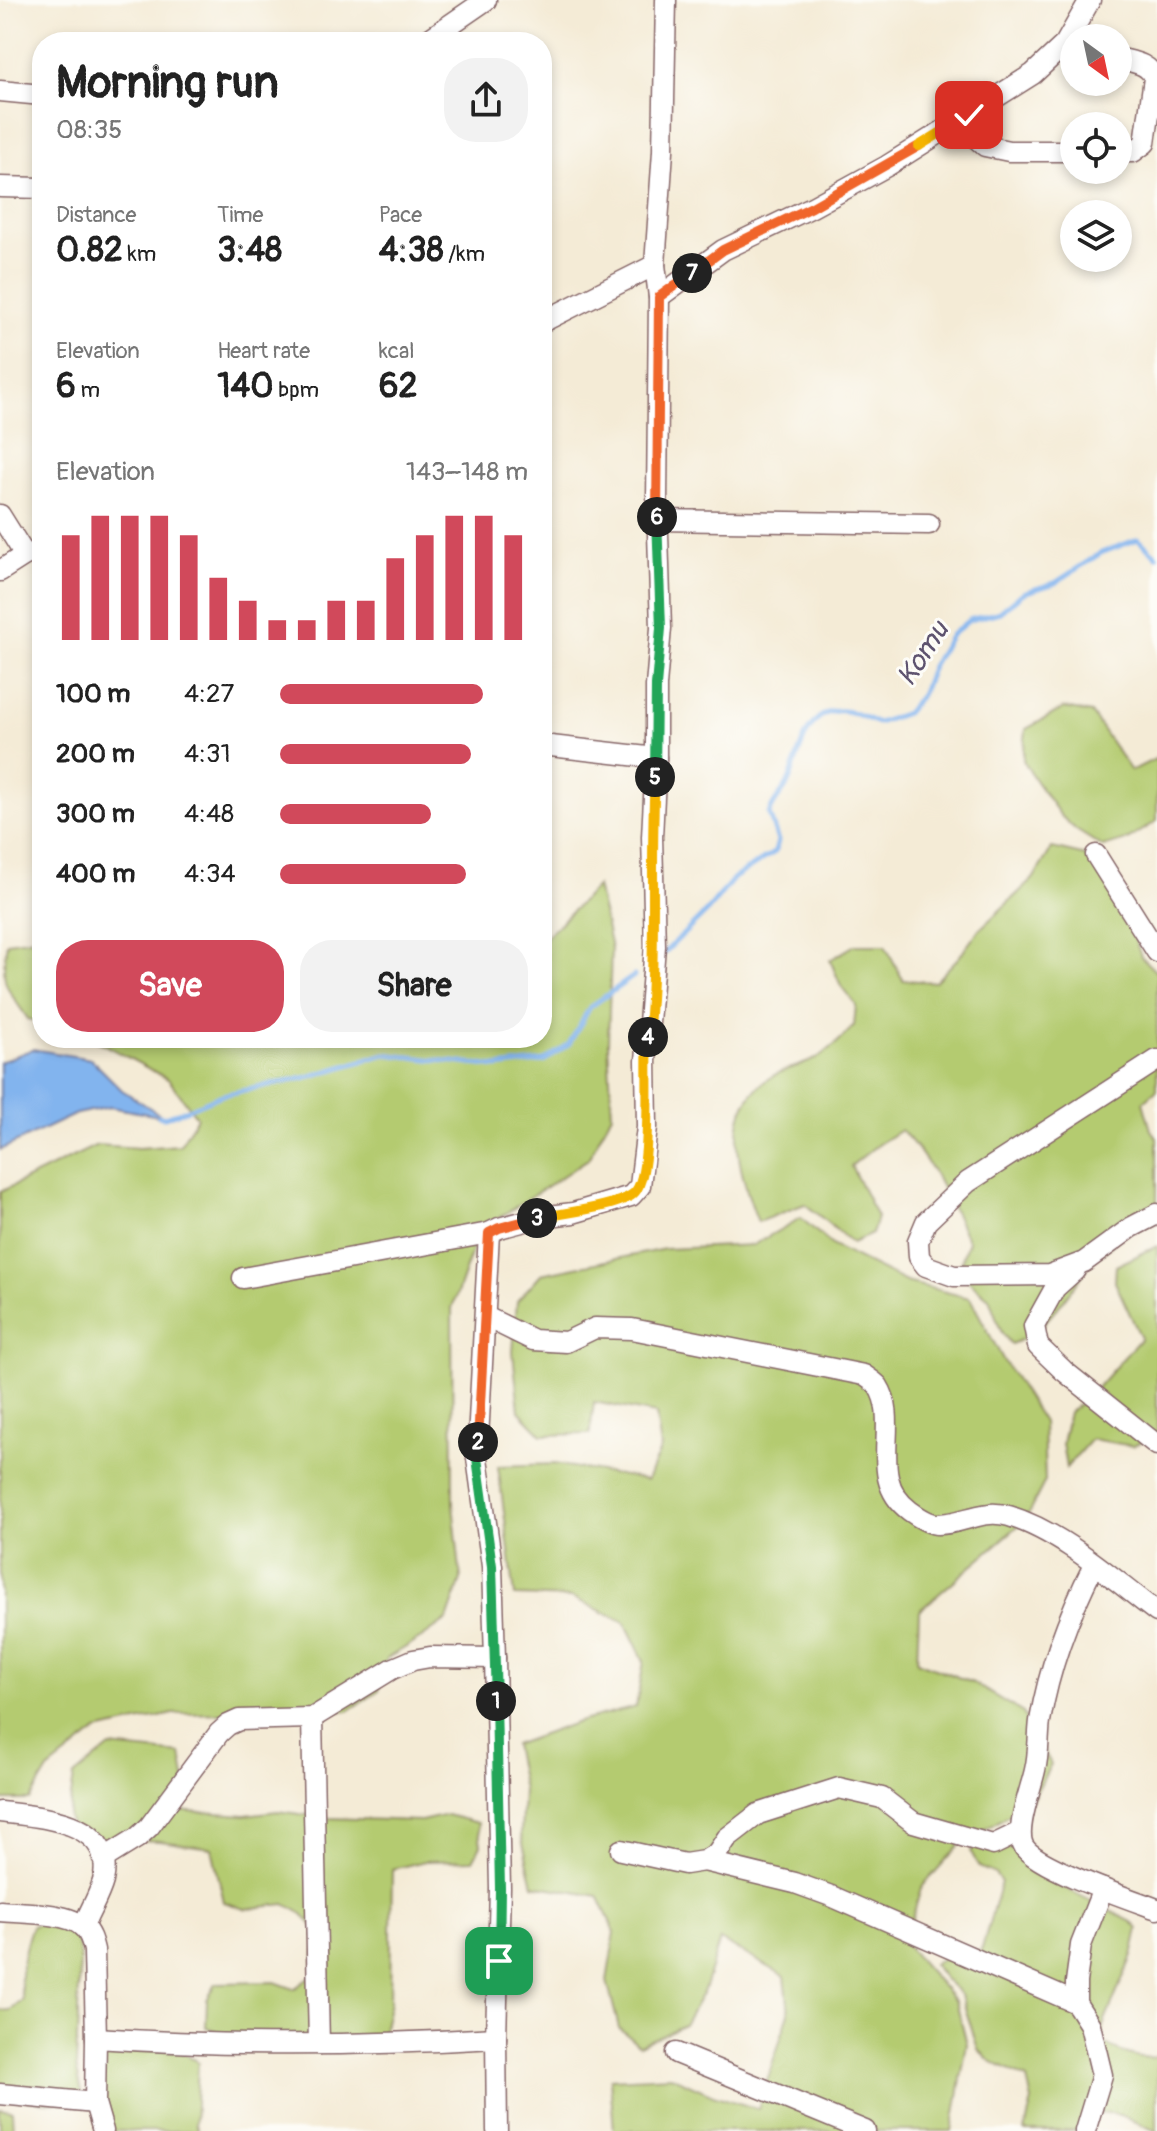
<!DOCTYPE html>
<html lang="en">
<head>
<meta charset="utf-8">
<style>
	:root { --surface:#fff; --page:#f2f2f2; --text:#222; --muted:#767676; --accent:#d1495b }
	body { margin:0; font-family:Pangolin,sans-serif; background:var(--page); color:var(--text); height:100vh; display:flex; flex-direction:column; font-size:30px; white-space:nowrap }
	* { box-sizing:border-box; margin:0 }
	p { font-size:26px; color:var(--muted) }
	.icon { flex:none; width:44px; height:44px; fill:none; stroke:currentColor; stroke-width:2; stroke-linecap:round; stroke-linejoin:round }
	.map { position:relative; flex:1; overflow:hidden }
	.details { position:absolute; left:32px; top:32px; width:520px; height:1016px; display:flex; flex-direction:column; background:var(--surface); border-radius:32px; box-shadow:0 4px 12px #0003 }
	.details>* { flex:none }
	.needle { width:52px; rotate:147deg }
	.controls { position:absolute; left:1060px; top:24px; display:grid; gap:16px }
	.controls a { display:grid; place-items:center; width:72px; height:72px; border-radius:50%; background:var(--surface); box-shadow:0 4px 12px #0003; font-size:40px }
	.pin { position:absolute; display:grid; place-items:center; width:68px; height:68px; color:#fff; margin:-34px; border-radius:16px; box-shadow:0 4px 12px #0006 }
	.km { position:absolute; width:40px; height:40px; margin:-20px; border-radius:50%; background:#222; color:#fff; font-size:22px; line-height:40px; text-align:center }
	.round { display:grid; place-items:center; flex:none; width:84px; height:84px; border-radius:32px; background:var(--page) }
	.summary { display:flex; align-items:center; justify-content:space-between; height:136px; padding:0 24px }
	h1 { font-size:44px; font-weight:800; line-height:60px }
	.metrics { display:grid; grid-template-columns:repeat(3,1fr); gap:12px; height:136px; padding:8px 24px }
	.metrics div { display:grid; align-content:center }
	.metrics b { font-size:34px; font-weight:800 }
	.metrics small { font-size:22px; font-weight:400 }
	.metrics p { font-size:22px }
	.chart { height:224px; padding:16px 24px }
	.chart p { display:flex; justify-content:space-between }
	.chart svg { width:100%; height:144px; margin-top:8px; stroke:var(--accent); stroke-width:6 }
	.cta { display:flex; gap:16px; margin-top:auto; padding:16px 24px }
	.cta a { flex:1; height:92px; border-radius:32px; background:var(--accent); color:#fff; font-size:32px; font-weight:800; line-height:92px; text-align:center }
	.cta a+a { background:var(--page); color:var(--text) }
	ul { padding:0 24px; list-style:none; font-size:26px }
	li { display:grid; grid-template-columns:128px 96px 1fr; align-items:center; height:60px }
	li i { height:20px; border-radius:10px; background:var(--accent) }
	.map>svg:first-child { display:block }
	.green { fill:#b4cb70; stroke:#7f754e; stroke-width:2 }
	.water { fill:#82b4ee; stroke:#666a8c; stroke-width:2 }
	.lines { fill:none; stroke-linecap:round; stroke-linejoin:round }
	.stream { stroke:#82b4ee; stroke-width:5 }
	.street-casing { stroke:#866667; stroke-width:23 }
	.street { stroke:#fff; stroke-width:20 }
	.split-1-casing { stroke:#fff; stroke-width:16 }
	.split-2-casing { stroke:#fff; stroke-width:16 }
	.split-3-casing { stroke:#fff; stroke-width:16 }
	.split-4-casing { stroke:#fff; stroke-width:16 }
	.split-5-casing { stroke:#fff; stroke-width:16 }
	.split-6-casing { stroke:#fff; stroke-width:16 }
	.split-7-casing { stroke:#fff; stroke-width:16 }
	.split-8-casing { stroke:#fff; stroke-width:16 }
	.split-9-casing { stroke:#fff; stroke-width:16 }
	.split-1 { stroke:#22a559; stroke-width:10 }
	.split-2 { stroke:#22a559; stroke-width:10 }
	.split-3 { stroke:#f0652b; stroke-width:10 }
	.split-4 { stroke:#f5b400; stroke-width:10 }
	.split-5 { stroke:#f5b400; stroke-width:10 }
	.split-6 { stroke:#22a559; stroke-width:10 }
	.split-7 { stroke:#f0652b; stroke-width:10 }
	.split-8 { stroke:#f0652b; stroke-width:10 }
	.split-9 { stroke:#f5b400; stroke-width:10 }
	.labels { text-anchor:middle; stroke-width:6; stroke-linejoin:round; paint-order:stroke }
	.water-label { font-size:28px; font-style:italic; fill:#5e536f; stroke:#fdfcf7 }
</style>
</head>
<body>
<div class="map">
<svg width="1157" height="2131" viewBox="0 0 1157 2131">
	<rect width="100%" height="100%" fill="#fdfcf7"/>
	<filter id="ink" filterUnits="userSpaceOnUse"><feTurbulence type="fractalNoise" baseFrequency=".0125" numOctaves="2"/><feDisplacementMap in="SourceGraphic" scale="16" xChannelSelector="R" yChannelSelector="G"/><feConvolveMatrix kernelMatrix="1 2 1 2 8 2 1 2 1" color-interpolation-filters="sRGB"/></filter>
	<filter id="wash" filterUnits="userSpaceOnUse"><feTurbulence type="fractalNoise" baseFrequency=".006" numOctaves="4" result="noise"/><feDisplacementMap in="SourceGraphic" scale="32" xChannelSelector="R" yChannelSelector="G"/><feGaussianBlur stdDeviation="1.8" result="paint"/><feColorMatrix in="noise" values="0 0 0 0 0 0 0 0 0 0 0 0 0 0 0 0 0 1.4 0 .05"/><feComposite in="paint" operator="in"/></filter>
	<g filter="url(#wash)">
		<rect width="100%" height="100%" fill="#f4ebd6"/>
		<g class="green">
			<path d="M 1064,708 L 1091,713 L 1131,771 L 1157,758 L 1157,821 L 1129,839 L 1103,847 L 1076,830 L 1061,816 L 1035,780 L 1023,760 L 1026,729 Z"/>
			<path d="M 1052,848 L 1086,856 L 1103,870 L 1130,923 L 1141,957 L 1157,973 L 1157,1090 L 1143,1102 L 1151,1130 L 1157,1138 L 1157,1206 L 1091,1263 L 1060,1305 L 1035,1334 L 1011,1344 L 1002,1333 L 989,1298 L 958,1272 L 968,1241 C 949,1201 933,1162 901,1130 L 877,1145 L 851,1166 L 877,1217 L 872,1234 L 852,1243 L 805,1204 L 758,1222 C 739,1174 719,1109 771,1077 C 784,1069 799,1067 811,1061 C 828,1053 841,1039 854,1026 L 856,1005 L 841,986 L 830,960 L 855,945 L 885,945 L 903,980 L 935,982 L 959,957 L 979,930 L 1033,879 Z"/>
			<path d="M 597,886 L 611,948 L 608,1043 L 612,1114 L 588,1159 L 479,1231 L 452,1308 L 453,1504 L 461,1580 L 447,1620 L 423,1637 L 386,1659 L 379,1691 L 348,1711 L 173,1714 L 97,1731 L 48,1770 L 30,1800 L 0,1800 L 0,1192 L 97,1145 L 139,1148 L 180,1145 L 197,1117 L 168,1079 L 92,1038 L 542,1038 L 542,941 Z"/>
			<path d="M 42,937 L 42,1022 L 28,1019 C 5,985 0,985 7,942 Z"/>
			<path d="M 801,1218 L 833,1246 L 906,1282 L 970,1298 L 1005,1363 L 1043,1422 L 1045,1481 L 1025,1520 L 919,1611 L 917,1661 L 973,1683 L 1023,1713 L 1051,1764 L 1031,1802 L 960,1844 L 921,1888 L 905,1944 L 956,2002 L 967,2044 L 952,2131 L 614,2131 L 610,2079 L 671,2076 L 713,2095 L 758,2109 L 789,2013 L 785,1976 L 720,1940 L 704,1990 L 684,2025 L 639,2045 L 619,2028 L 607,1981 L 615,1932 L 598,1896 L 533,1885 L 521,1835 L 523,1790 L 514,1745 L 578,1722 L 636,1707 L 644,1661 L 625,1622 L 573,1598 L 515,1596 L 498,1466 L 555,1464 L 647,1480 L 661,1448 L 656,1414 L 594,1402 L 590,1434 L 542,1435 L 519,1411 L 513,1352 L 517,1301 L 541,1274 L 665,1249 L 753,1245 Z"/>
			<path d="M 1157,1246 L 1157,1435 L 1133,1446 L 1091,1439 L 1066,1468 L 1062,1443 L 1069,1412 L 1087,1399 L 1141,1338 L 1115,1282 L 1116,1266 Z"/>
			<path d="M 110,1747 L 181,1754 L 186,1783 L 175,1810 L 245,1815 L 278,1811 L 327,1818 L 421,1821 L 447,1815 L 478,1823 L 481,1845 L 473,1860 L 425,1861 L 392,1869 L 390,2002 L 380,2043 L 227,2035 L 206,2027 L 207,2000 L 216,1983 L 275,1982 L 294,1989 L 312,1975 L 319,1932 L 303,1914 L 285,1904 L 245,1909 L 224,1902 L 212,1848 L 160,1841 L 75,1837 L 68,1817 L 74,1776 Z"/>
			<path d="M 977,1841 L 1005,1844 L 1065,1888 L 1132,1922 L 1138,1929 L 1132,1956 L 1103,2026 L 1100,2042 C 1116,2051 1139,2060 1157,2057 L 1157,2131 C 1137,2125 1118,2107 1094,2115 L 1084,2131 L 1025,2131 L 1032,2100 L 1027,2079 L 990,2061 L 978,2049 L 961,1995 L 945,1980 L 933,1964 L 945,1958 L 971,1968 L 982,1948 L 1001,1882 L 995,1874 L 979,1867 L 971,1852 Z"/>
			<path d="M 47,1920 C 72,1926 77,1930 80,1956 L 76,2067 L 85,2105 L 0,2098 L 0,2011 L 11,2010 L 23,2000 C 17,1978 24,1947 32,1926 Z"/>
			<path d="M 120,2049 C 145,2050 180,2044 198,2063 L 195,2125 L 198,2131 L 109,2131 L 98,2065 L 106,2053 Z"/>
			<path d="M 0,2109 L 12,2111 L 13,2131 L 0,2131 Z"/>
		</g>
		<path class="water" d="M 33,1049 L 91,1059 L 122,1090 L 164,1117 L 110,1107 L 76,1114 L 0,1150 L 0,1062 Z"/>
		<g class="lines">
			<g class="stream">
				<path d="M 662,955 L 708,910 L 734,878 L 775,852 L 778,841 L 769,814 C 774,799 783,794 788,783 C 800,756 804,708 844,711 C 854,711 868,720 878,723 L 906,713 L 921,695 L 932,666 L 951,635 L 969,620 L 1000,612 L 1023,593 L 1055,583 L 1101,553 L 1138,539 L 1157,556"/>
				<path d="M 159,1116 L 164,1117 L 178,1113 L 222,1095 L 308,1077 L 385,1054 L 497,1067 L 544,1061 L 569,1044 L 590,1007 L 634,976"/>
			</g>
		</g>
	</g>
	<g filter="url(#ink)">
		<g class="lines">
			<defs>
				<g id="street">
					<path d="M 425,42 L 486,0"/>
					<path d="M 1118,58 C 1132,62 1149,63 1154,78 L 1145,143 L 1133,152 L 1118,152"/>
					<path d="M 0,91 L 42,95"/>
					<path d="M 958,122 L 985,146 L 1009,151 L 1074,151"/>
					<path d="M 0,187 L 42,188"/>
					<path d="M 659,297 L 723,250 L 812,207 L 887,166 L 1033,74 L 1065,44 L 1090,0"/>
					<path d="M 542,322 L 655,265"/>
					<path d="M 0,515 L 25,555"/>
					<path d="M 657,520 L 929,524"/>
					<path d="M 0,571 L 25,555 L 42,551"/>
					<path d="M 542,745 L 656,758"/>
					<path d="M 1096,855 L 1157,952"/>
					<path d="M 1157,1060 L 968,1182 L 926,1222 L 918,1241 L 919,1257 L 926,1266 L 954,1276 L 1049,1275 L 1084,1262 L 1132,1227 L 1157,1214"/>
					<path d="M 1075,1270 L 1055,1288 L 1034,1326 L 1038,1346 L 1064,1371 L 1157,1445"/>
					<path d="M 243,1278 L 489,1233"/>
					<path d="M 486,1317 L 533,1340 L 566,1342 L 595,1328 L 632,1329 L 864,1375 C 868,1378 875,1382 878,1386 C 902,1423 865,1478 910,1511 C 917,1516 929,1524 937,1524 C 962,1525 981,1508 1009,1516 C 1062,1532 1113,1579 1157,1612"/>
					<path d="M 1094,1565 C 1069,1614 1049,1668 1040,1721 C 1038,1737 1039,1754 1035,1770 C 1031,1789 1014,1831 1024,1847 C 1038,1868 1130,1899 1157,1909"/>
					<path d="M 312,1718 L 319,2044"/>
					<path d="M 0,1812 C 39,1817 117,1820 103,1881 C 99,1896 89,1912 83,1927"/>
					<path d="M 621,1850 L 685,1864 L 704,1861 L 717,1853 L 727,1838 L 758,1814 L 839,1788 L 882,1798 L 913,1822 L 993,1845 L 1020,1832"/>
					<path d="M 103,1859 L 137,1838 L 149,1827 L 219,1733 L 228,1725 L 239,1720 L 312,1718 L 392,1669 L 413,1660 L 430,1657 L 495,1658"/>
					<path d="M 704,1861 L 795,1883 L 831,1896 L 1076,2003"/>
					<path d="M 0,1911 C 21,1913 68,1912 83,1927 C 90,1933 92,1942 94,1950 L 96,2038"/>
					<path d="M 676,2053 L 865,2131"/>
					<path d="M 0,2094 L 95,2103"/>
					<path d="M 103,2131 L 95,2103 L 96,2038 C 229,2047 363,2046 496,2038"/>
					<path d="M 497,2131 L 496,2038 L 500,1888 L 495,1658 L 492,1566 L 477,1458 L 489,1233 L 499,1228 L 541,1217 L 573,1213 L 631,1196 L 640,1186 L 647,1127 L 646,1061 L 655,946 L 652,837 L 656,758 L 656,686 L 661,628 L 657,502 L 659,297 L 655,265 L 663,151 L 666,0"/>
					<path d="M 1085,2131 L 1102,2075 L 1090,2025 L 1076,2003 L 1076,1982 L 1081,1945 L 1103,1889"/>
				</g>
			</defs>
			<use href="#street" class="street-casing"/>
			<use href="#street" class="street"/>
		</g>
	</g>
	<g class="lines" filter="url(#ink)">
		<defs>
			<path id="split-1" d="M 496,1701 L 500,1888 L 499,1961"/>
			<path id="split-2" d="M 478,1442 L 477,1458 L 492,1566 L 496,1701"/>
			<path id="split-3" d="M 478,1442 L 489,1233 L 499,1228 L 537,1218"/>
			<path id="split-4" d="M 537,1218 C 559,1214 617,1207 633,1194 C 654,1178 645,1067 648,1037"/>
			<path id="split-5" d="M 648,1037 C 657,950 650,864 655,777"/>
			<path id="split-6" d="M 655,777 L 656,686 L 661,628 L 657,517"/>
			<path id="split-7" d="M 657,517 L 659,297 L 692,273"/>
			<path id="split-8" d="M 692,273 L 723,250 L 812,207 L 919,146"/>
			<path id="split-9" d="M 919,146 L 969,115"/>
		</defs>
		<use href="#split-1" class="split-1-casing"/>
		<use href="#split-2" class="split-2-casing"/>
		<use href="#split-3" class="split-3-casing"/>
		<use href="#split-4" class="split-4-casing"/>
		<use href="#split-5" class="split-5-casing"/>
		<use href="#split-6" class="split-6-casing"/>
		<use href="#split-7" class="split-7-casing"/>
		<use href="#split-8" class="split-8-casing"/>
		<use href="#split-9" class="split-9-casing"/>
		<use href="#split-1" class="split-1"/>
		<use href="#split-2" class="split-2"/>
		<use href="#split-3" class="split-3"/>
		<use href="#split-4" class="split-4"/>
		<use href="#split-5" class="split-5"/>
		<use href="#split-6" class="split-6"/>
		<use href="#split-7" class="split-7"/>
		<use href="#split-8" class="split-8"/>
		<use href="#split-9" class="split-9"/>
	</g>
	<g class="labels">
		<g class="water-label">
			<text transform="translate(922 653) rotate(-57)" y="10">Komu</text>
		</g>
	</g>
</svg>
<div class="controls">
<a><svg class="needle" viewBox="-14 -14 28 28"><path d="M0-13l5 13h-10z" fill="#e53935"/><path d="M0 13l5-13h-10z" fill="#767676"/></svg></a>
<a><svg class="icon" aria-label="locate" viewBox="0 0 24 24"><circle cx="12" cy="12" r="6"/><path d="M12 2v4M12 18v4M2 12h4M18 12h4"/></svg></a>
<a><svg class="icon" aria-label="layers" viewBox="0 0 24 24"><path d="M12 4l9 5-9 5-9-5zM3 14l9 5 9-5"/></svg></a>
</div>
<div class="pin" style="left:499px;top:1961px;background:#1e9e55"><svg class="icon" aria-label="arrive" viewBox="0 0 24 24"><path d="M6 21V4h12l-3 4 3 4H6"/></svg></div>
<div class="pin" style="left:969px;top:115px;background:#d93025"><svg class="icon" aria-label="check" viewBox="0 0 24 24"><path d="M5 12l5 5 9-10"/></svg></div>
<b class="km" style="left:496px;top:1701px">1</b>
<b class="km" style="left:478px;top:1442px">2</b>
<b class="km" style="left:537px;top:1218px">3</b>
<b class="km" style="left:648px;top:1037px">4</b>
<b class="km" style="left:655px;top:777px">5</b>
<b class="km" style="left:657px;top:517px">6</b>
<b class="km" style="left:692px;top:273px">7</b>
<section class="details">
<div class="summary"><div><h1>Morning run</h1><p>08:35</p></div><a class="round"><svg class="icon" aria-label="share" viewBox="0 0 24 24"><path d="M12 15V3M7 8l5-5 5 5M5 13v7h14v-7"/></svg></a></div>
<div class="metrics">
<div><p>Distance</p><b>0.82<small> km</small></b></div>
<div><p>Time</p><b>3:48</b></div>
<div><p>Pace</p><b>4:38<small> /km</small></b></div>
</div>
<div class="metrics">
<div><p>Elevation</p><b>6<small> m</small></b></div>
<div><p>Heart rate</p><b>140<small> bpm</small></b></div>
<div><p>kcal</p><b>62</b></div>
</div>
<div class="chart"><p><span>Elevation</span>143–148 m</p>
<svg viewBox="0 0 160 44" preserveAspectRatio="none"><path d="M5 44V12M15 44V6M25 44V6M35 44V6M45 44V12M55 44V25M65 44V32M75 44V38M85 44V38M95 44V32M105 44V32M115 44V19M125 44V12M135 44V6M145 44V6M155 44V12"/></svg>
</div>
<ul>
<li><b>100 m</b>4:27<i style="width:82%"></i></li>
<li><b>200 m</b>4:31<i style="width:77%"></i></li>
<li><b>300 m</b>4:48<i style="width:61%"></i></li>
<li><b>400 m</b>4:34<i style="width:75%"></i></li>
</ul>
<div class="cta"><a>Save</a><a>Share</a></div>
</section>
</div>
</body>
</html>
